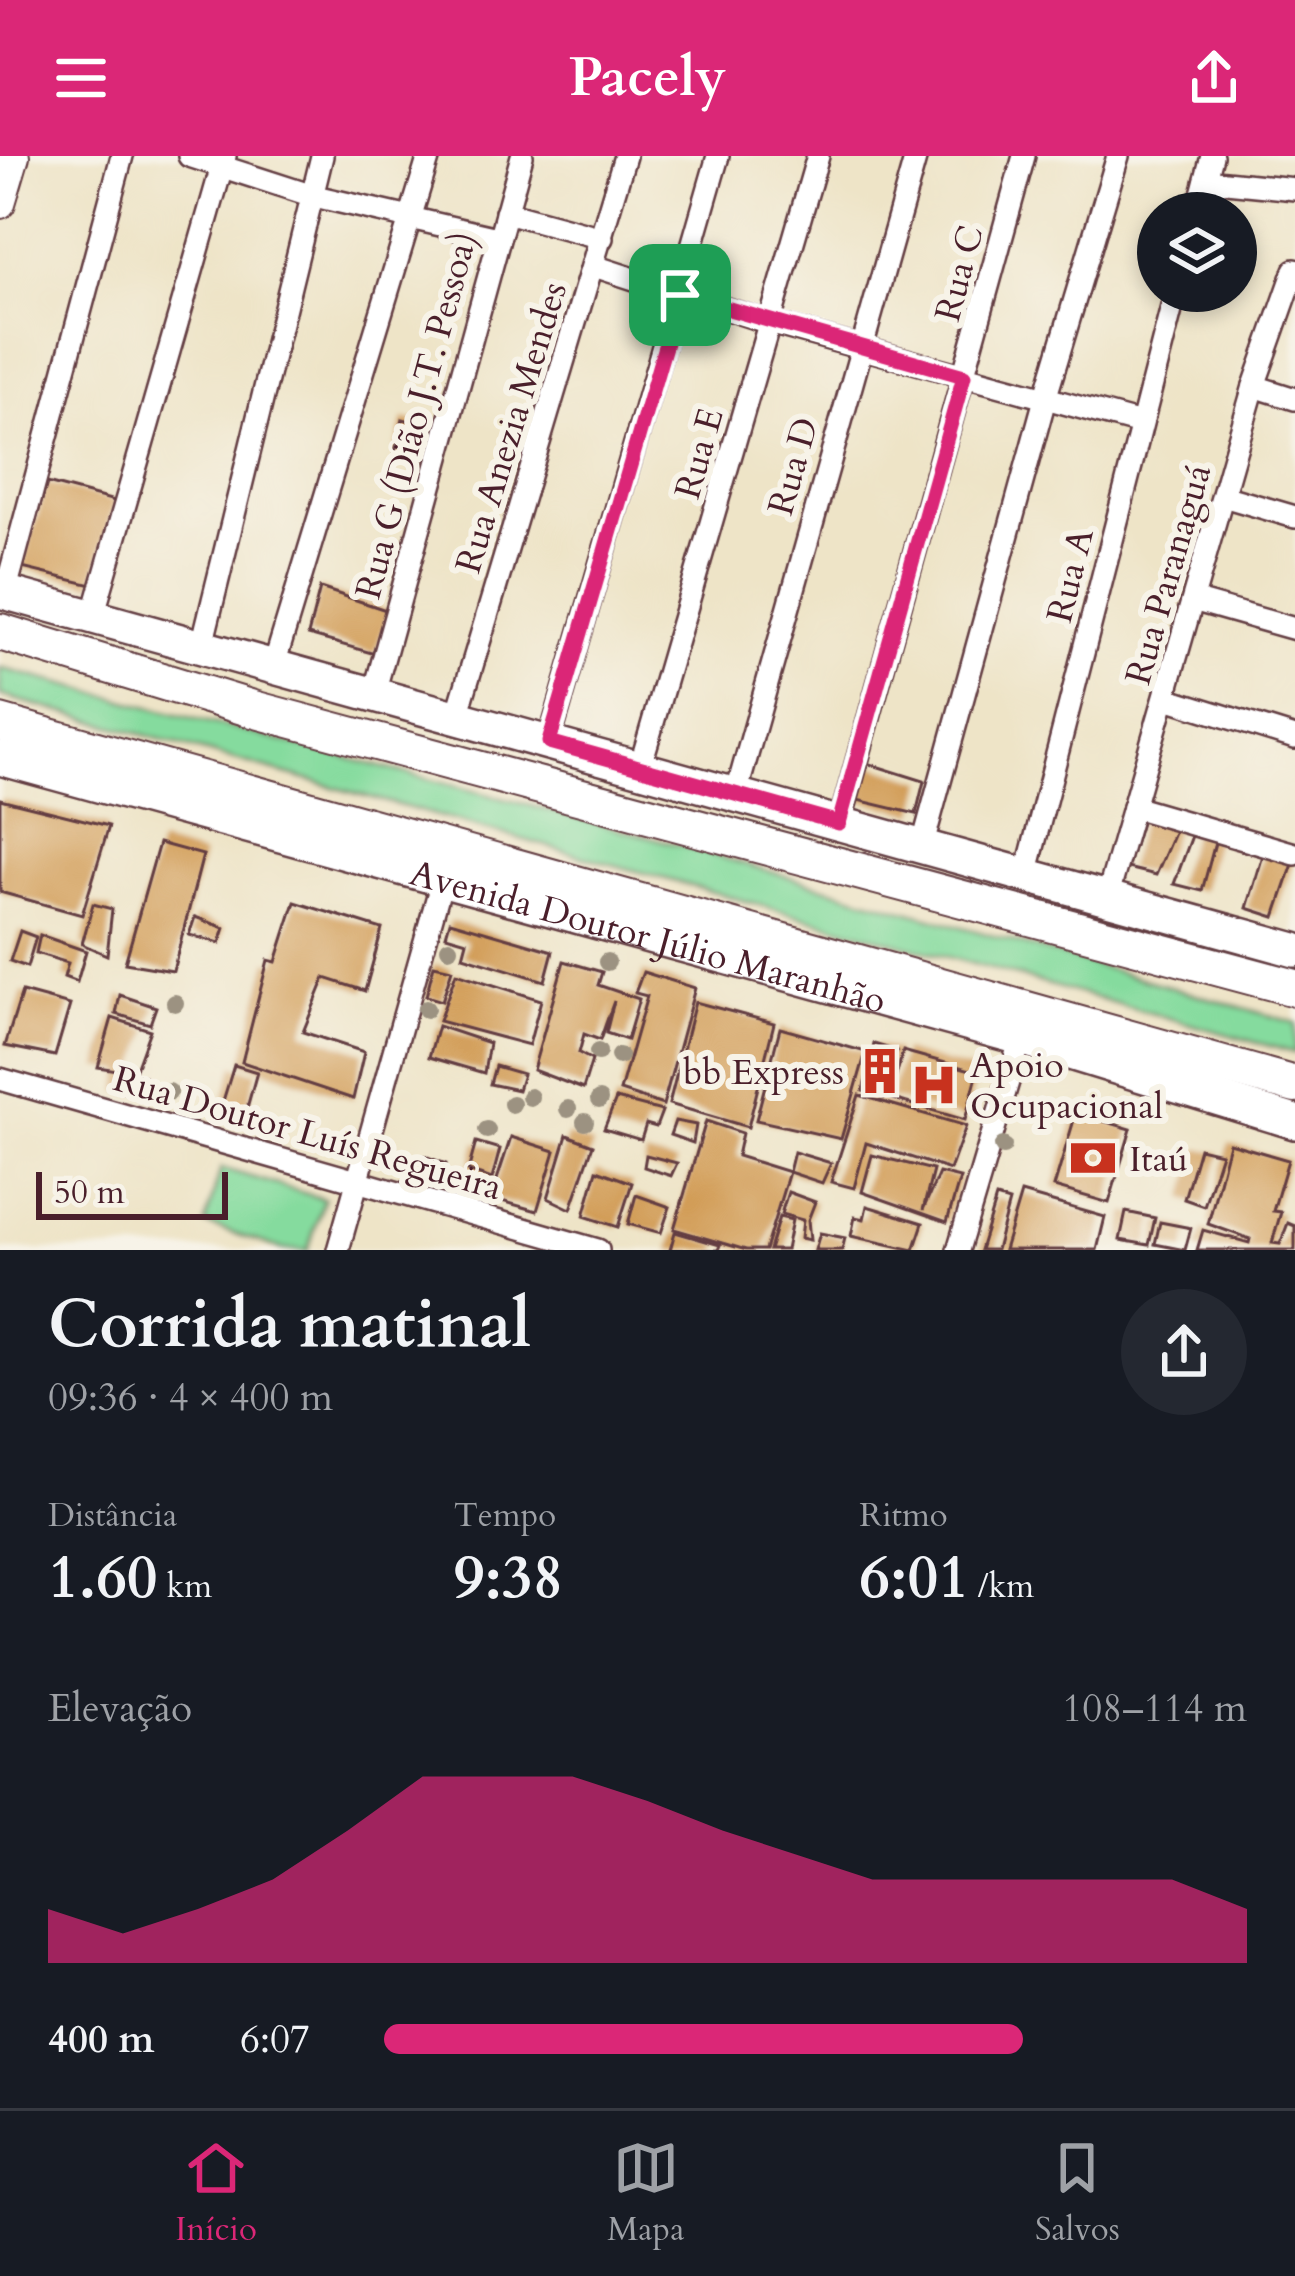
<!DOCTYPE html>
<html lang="pt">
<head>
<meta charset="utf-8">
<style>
	:root { --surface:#171b24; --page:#242831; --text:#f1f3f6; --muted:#9ea1a6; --line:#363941; --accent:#db2777 }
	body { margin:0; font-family:Cardo,serif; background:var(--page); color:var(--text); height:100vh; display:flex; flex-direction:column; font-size:45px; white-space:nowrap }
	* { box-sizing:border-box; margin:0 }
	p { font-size:39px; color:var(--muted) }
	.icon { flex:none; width:66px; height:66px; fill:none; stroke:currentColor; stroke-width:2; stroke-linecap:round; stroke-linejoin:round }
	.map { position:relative; height:1094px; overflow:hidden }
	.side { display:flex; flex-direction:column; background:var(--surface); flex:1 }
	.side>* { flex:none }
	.fabs { position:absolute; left:1137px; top:36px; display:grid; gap:24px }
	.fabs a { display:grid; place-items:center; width:120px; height:120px; border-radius:50%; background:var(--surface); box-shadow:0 6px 18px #0003; font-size:60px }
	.scale { position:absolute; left:36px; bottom:30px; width:192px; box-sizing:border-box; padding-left:12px; border:6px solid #4a1f2b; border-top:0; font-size:33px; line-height:42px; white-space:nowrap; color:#4a1f2b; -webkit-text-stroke:9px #f7f3e8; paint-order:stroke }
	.pin { position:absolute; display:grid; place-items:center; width:102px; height:102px; color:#fff; margin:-51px; border-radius:24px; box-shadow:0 6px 18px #0006 }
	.round { display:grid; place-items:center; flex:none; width:126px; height:126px; border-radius:63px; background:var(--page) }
	.head { display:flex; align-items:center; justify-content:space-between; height:204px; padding:0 48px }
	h1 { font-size:66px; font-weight:600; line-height:90px }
	.stats { display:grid; grid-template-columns:repeat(3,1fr); gap:18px; height:204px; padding:12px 48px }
	.stats div { display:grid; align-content:center }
	.stats b { font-size:60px; font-weight:600 }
	.stats small { font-size:33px; font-weight:400 }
	.stats p { font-size:33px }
	.chart { height:336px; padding:24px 48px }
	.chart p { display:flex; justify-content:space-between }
	.chart svg { width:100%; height:216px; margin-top:12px; fill:var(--accent); opacity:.7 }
	ul { padding:0 48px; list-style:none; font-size:39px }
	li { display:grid; grid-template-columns:192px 144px 1fr; align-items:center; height:90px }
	li i { height:30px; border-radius:15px; background:var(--accent) }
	header { display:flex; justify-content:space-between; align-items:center; height:156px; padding:0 48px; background:var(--accent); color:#fff; font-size:54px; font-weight:600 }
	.menu { display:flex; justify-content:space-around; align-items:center; height:168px; border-top:3px solid var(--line); background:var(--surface); font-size:33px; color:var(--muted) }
	.menu a { display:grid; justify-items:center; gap:6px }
	.menu .on { color:var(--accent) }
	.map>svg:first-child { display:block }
	.green { fill:#85db9e; stroke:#687d64; stroke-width:3 }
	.building { fill:#d19b54 }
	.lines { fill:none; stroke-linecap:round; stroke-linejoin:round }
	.street-casing { stroke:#633d42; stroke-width:26 }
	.secondary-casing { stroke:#633d42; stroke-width:34 }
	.primary-casing { stroke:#633d42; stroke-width:38 }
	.highway-casing { stroke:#633d42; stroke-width:40 }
	.street { stroke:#fff; stroke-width:21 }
	.secondary { stroke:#fff; stroke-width:30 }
	.primary { stroke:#fff; stroke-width:33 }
	.highway { stroke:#fff; stroke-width:36 }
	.tree { fill:#9c9281 }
	.route-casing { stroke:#fff; stroke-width:24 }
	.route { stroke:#db2777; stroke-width:15 }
	.labels { text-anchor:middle; stroke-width:12; stroke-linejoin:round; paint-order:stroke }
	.street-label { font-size:36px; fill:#4a1f2b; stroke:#f7f3e8 }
	.poi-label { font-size:36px; fill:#4a1f2b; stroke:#f7f3e8; text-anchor:start }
</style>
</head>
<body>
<header><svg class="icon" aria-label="menu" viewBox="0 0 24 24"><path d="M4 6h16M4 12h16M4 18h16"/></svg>Pacely<svg class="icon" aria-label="share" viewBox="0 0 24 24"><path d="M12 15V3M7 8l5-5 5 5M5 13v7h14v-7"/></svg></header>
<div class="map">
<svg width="1295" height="1094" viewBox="0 0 1295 1094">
	<rect width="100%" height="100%" fill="#f7f3e8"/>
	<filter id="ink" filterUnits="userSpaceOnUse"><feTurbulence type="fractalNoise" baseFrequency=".00833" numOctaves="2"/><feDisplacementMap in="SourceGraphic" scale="24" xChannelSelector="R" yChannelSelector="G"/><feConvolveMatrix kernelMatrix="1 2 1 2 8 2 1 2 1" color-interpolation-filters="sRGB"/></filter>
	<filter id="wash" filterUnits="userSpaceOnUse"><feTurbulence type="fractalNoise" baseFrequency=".004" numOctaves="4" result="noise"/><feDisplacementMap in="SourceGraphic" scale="48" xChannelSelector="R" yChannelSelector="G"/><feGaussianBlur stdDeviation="2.7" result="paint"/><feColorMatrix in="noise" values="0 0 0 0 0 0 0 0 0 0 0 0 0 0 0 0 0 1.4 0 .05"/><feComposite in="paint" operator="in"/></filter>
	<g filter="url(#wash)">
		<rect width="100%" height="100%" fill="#eee4c7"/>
		<g class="green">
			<path d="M 0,512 L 651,681 L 1295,867 L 1295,897 L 0,539 Z"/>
			<path d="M 221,1012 L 324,1043 L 308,1094 L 285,1094 L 205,1068 Z"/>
		</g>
		<g id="blocks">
			<g class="building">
				<path d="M 403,263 L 431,270 L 423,303 L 395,296 Z"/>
				<path d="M 47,327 L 115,345 L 92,429 L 22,412 Z"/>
				<path d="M 320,432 L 389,455 L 375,498 L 308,479 Z"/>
				<path d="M 863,606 L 924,625 L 916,658 L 853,643 Z"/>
				<path d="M 0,643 L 109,670 L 82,759 L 0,736 Z"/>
				<path d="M 1143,660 L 1177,670 L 1156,719 L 1127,712 Z"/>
				<path d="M 1193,677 L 1216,683 L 1202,735 L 1174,728 Z"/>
				<path d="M 159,687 L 203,699 L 173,815 L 125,807 Z"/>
				<path d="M 1264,696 L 1294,705 L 1275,761 L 1247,752 Z"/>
				<path d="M 295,746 L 382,773 L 365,835 L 325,822 L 303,876 L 364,896 L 353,943 L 242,906 L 268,804 L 276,806 Z"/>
				<path d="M 93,748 L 112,753 L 107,799 L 82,788 Z"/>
				<path d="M 195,761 L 225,772 L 220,787 L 189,779 Z"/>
				<path d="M 450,765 L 553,795 L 545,825 L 463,800 L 467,785 L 446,779 Z"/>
				<path d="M 20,775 L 36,781 L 27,811 L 10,805 Z"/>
				<path d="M 40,779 L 86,795 L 77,826 L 64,821 L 68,807 L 36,797 Z"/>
				<path d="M 564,805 L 602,816 L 598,829 L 639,843 L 627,884 L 606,877 L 614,845 L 600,884 L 584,878 L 579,897 L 592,904 L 583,933 L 533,914 Z"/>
				<path d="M 434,809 L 452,813 L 442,845 L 426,840 Z"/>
				<path d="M 643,816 L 695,832 L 663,949 L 620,935 L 647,840 L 635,837 Z"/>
				<path d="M 456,817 L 541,844 L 529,889 L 439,865 Z"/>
				<path d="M 22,836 L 70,849 L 55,900 L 5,890 Z"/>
				<path d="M 120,839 L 156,851 L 150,868 L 116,858 Z"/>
				<path d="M 695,846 L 774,867 L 748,971 L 669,948 Z"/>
				<path d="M 112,862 L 150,874 L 134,918 L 144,920 L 136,939 L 117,935 L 123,915 L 98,911 Z"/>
				<path d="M 438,870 L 489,887 L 484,917 L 429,901 Z"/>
				<path d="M 780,872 L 866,896 L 841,983 L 756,964 Z"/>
				<path d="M 874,888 L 897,895 L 884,942 L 863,935 Z"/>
				<path d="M 903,895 L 978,916 L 965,964 L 890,942 Z"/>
				<path d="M 234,909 L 257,916 L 243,966 L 219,958 Z"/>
				<path d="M 495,910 L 523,918 L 518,934 L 490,928 Z"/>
				<path d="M 859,939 L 966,970 L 950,1014 L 866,987 L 854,1032 L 831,1026 Z"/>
				<path d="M 616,943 L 662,955 L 656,971 L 646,968 L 641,984 L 604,973 Z"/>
				<path d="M 1076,957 L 1131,973 L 1109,1047 L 1054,1031 Z"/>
				<path d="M 675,965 L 696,969 L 693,987 L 670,979 Z"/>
				<path d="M 706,965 L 742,977 L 737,1000 L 789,1016 L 765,1094 L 746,1094 L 674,1073 Z"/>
				<path d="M 567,979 L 593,989 L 571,1053 L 548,1042 Z"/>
				<path d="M 511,981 L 555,995 L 537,1055 L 491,1042 Z"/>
				<path d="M 476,986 L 500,993 L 492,1023 L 468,1015 Z"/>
				<path d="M 1229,987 L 1288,1004 L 1273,1055 L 1281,1056 L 1272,1087 L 1280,1088 L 1288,1067 L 1295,1070 L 1295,1094 L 1197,1094 L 1203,1074 L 1249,1087 L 1250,1083 L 1208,1068 Z"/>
				<path d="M 1199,992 L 1221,997 L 1204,1050 L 1184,1043 Z"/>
				<path d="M 794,996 L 831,1007 L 822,1027 L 789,1016 Z"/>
				<path d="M 646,999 L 677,1007 L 671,1020 L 644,1011 Z"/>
				<path d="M 872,999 L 933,1014 L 923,1054 L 939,1017 L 960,1022 L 947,1066 L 862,1036 Z"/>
				<path d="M 425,1000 L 446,1008 L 443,1025 L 420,1018 Z"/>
				<path d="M 597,1014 L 632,1027 L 618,1071 L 584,1060 Z"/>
				<path d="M 788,1036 L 815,1046 L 808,1064 L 810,1084 L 801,1082 L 803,1064 L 781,1058 Z"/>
				<path d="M 1021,1037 L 1105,1061 L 1097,1094 L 1004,1094 Z"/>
				<path d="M 636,1039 L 670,1051 L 661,1077 L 628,1068 Z"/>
				<path d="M 996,1042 L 1009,1046 L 996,1094 L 980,1094 Z"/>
				<path d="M 867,1050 L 923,1067 L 914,1094 L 851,1080 L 855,1061 L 864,1063 Z"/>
				<path d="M 1126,1056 L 1155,1062 L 1149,1089 L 1120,1084 Z"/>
				<path d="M 779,1061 L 792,1064 L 786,1094 L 769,1094 Z"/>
				<path d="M 1160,1066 L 1191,1072 L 1185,1094 L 1155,1088 Z"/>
				<path d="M 675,1076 L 720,1089 L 718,1094 L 670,1094 Z"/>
				<path d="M 820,1077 L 845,1082 L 842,1094 L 815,1094 Z"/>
			</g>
		</g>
	</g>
	<g filter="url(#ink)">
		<use href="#blocks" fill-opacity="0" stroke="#633d42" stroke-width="3"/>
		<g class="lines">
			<defs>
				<g id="street">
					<path d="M 189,0 L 310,39 L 497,82"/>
					<path d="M 1206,24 L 1295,33"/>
					<path d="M 506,56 L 602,82"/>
					<path d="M 1197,57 L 1212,0"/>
					<path d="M 594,110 L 770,167 L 1141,268"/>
					<path d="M 1254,230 L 1295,243"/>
					<path d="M 1223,340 L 1295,361"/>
					<path d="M 5,437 L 122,0"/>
					<path d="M 1196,445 L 1295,473"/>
					<path d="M 93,460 L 225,0"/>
					<path d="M 202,489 L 322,0"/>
					<path d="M 274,509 L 429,0"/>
					<path d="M 374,537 L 522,0"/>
					<path d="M 1166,542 L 1295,582"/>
					<path d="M 457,560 L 625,0"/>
					<path d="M 549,586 L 718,0"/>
					<path d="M 640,611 L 818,0"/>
					<path d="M 736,638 L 916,0"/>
					<path d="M 1133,651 L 1295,698"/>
					<path d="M 840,667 L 1024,0"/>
					<path d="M 922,691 L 1045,243 L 1118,0"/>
					<path d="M 1026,719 L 1176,135"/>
					<path d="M 1107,742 L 1254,230 L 1295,114"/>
					<path d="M 0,923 L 598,1094"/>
					<path d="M 338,1094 L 442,725"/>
					<path d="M 958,1094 L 1021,882"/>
				</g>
				<path id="secondary" d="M 0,47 L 14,0"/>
				<g id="primary">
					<path d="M 0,435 L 1295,794"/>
					<path id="s1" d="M 0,602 L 1021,882 L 1295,966"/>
				</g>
				<g id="highway">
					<path d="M 0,476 L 253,553 L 1295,832"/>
					<path d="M 0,567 L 1295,929"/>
				</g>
			</defs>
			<use href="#street" class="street-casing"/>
			<use href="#secondary" class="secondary-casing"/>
			<use href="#primary" class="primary-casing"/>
			<use href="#highway" class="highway-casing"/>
			<use href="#street" class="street"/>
			<use href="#secondary" class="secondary"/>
			<use href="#primary" class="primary"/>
			<use href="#highway" class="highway"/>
		</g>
		<g class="tree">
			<circle cx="449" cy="792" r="9"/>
			<circle cx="607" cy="806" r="9"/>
			<circle cx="175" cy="847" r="9"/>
			<circle cx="426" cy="853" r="9"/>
			<circle cx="598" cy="896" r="9"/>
			<circle cx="619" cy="900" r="9"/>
			<circle cx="169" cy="936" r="9"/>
			<circle cx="530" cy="941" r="9"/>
			<circle cx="599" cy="944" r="9"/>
			<circle cx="512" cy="948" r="9"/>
			<circle cx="568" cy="953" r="9"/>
			<circle cx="585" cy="966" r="9"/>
			<circle cx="487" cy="974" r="9"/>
			<circle cx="1003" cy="990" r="9"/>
		</g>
	</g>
	<g class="lines" filter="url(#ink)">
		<defs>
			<path id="route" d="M 680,139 L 964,220 L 839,667 L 549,586 Z"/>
		</defs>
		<use href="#route" class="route-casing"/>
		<use href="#route" class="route"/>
	</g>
	<defs>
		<symbol id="building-bare" viewBox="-9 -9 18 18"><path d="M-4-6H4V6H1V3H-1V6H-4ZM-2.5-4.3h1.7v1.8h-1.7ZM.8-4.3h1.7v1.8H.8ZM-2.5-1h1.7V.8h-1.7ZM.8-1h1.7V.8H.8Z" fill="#c8321e" stroke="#f7f3e8" stroke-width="2.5" paint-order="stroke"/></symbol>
		<symbol id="hospital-bare" viewBox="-9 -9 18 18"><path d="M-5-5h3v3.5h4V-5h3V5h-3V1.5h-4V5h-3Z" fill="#c8321e" stroke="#f7f3e8" stroke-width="2.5" paint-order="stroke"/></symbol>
		<symbol id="bank-bare" viewBox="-9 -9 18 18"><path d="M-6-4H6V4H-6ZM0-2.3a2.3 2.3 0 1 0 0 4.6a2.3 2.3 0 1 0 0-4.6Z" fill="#c8321e" stroke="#f7f3e8" stroke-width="2.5" paint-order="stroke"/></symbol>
	</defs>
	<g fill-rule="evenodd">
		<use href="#building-bare" x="847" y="882" width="66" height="66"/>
		<use href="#hospital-bare" x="901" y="896" width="66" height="66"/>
		<use href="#bank-bare" x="1060" y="969" width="66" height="66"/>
	</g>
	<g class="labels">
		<g class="street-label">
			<text transform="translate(958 117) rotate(-75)" y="13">Rua C</text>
			<text transform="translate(415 259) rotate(-75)" y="13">Rua G (Dião J.T. Pessoa)</text>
			<text transform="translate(510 271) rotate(-73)" y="13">Rua Anezia Mendes</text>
			<text transform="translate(698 297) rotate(-74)" y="13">Rua E</text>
			<text transform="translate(792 310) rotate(-74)" y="13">Rua D</text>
			<text transform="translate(1167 418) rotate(-74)" y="13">Rua Paranaguá</text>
			<text transform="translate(1069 419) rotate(-76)" y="13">Rua A</text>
			<text dy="13" stroke="none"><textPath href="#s1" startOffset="672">Avenida Doutor Júlio Maranhão</textPath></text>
			<text transform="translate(308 976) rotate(16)" y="13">Rua Doutor Luís Regueira</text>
		</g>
		<g class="poi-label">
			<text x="970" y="921">Apoio<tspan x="970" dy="41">Ocupacional</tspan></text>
			<text x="844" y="928" text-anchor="end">bb Express</text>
			<text x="1129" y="1015">Itaú</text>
		</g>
	</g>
</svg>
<div class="fabs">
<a><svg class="icon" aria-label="layers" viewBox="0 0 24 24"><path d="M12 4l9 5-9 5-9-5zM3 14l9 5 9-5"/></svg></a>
</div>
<div class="scale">50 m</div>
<div class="pin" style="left:680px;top:139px;background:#1e9e55"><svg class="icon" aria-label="arrive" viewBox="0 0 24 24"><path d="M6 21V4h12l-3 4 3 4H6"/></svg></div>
</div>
<section class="side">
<div class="head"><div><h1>Corrida matinal</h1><p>09:36 · 4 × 400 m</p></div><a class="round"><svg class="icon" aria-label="share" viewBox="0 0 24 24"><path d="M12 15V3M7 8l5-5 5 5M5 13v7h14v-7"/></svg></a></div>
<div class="stats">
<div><p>Distância</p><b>1.60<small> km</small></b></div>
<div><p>Tempo</p><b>9:38</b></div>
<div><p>Ritmo</p><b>6:01<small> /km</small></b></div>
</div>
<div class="chart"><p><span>Elevação</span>108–114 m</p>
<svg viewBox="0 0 160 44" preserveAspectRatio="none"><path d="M0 44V33L10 38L20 33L30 27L40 17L50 6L60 6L70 6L80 11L90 17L100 22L110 27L120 27L130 27L140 27L150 27L160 33V44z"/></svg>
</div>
<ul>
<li><b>400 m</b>6:07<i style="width:74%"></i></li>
</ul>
</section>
<nav class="menu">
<a class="on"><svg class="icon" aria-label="home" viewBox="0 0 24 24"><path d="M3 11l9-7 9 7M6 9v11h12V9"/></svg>Início</a>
<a><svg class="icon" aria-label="map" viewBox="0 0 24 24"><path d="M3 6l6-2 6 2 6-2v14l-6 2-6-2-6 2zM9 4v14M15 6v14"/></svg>Mapa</a>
<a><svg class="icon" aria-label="saved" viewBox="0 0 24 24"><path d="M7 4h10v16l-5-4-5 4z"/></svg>Salvos</a>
</nav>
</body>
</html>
